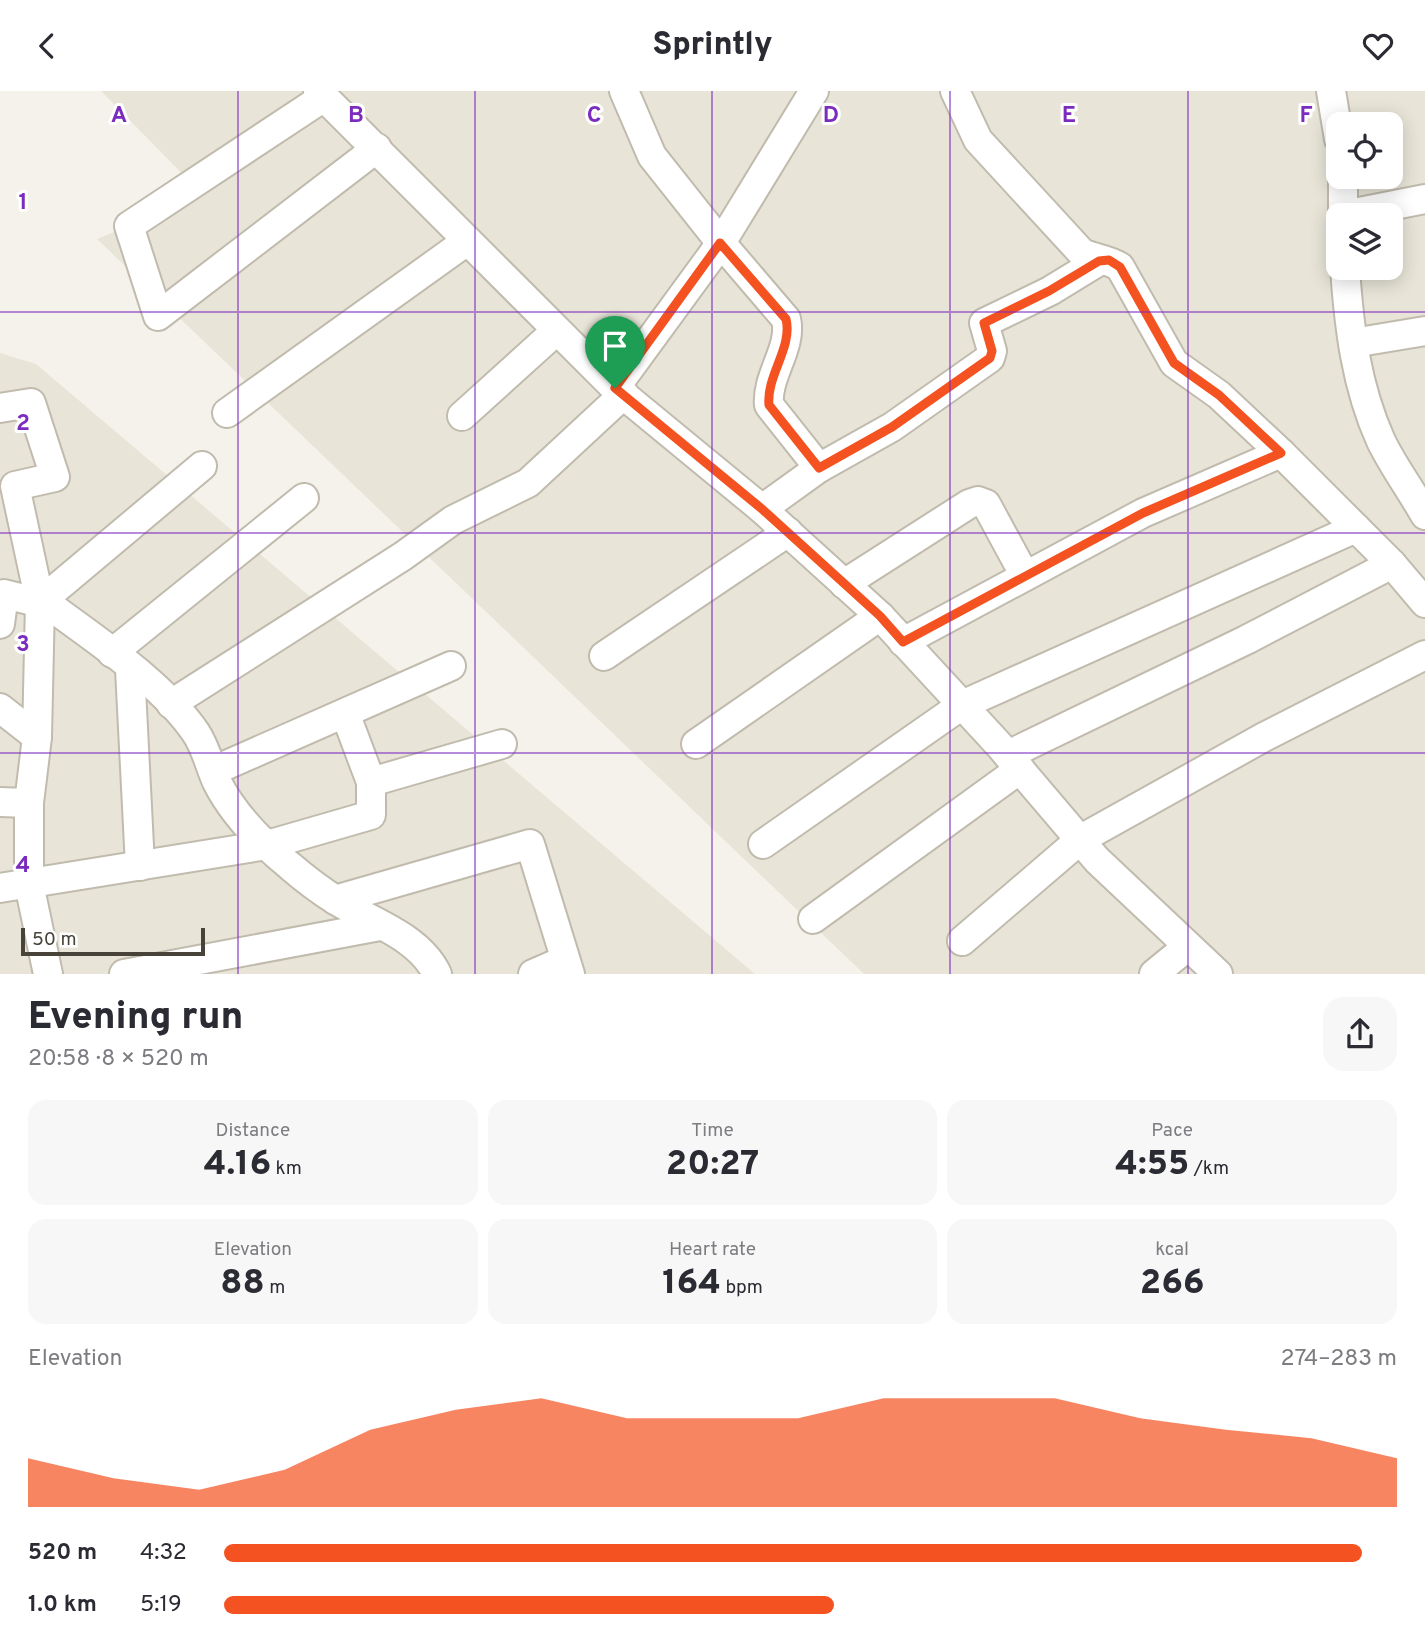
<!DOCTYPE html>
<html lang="en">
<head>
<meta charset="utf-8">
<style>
	:root { --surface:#fff; --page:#f7f7f7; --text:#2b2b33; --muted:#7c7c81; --accent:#f45221 }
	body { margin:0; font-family:Overpass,sans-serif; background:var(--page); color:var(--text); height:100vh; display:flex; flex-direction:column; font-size:26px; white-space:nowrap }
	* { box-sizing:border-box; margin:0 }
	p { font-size:23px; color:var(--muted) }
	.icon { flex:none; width:38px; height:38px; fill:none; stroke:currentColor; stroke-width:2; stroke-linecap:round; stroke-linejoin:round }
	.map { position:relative; height:883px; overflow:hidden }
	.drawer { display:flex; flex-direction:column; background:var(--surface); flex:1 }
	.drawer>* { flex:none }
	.buttons { position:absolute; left:1326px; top:21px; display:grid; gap:14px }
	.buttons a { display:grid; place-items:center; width:77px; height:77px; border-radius:14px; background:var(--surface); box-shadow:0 4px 18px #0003; font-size:35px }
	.scale { position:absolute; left:21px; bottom:18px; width:184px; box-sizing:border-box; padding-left:7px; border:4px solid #484338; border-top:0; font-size:19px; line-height:24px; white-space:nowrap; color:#484338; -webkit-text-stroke:5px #fff; paint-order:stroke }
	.pin { position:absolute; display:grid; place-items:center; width:60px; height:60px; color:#fff; margin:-72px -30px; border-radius:50% 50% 50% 0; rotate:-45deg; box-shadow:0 0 7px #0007 }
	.pin .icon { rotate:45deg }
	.round { display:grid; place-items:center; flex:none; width:74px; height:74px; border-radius:21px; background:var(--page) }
	.overview { display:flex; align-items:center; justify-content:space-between; height:119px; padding:0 28px }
	h1 { font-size:38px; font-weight:800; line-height:52px }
	.metrics { display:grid; grid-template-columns:repeat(3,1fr); gap:10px; height:119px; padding:7px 28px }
	.metrics div { display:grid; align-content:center; border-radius:18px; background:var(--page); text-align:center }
	.metrics b { font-size:35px; font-weight:800 }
	.metrics small { font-size:19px; font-weight:400 }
	.metrics p { font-size:19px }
	.chart { height:196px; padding:14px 28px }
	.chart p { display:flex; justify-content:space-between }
	.chart svg { width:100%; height:126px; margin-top:7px; fill:var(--accent); opacity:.7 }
	ul { padding:0 28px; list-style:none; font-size:23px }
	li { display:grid; grid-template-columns:112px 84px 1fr; align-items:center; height:52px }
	li i { height:18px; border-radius:9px; background:var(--accent) }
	header { display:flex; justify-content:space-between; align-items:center; height:91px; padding:0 28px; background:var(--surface); font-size:32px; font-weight:800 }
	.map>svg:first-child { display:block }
	.residential { fill:#e8e5d8; fill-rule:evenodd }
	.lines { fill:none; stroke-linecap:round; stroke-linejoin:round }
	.minor-casing { stroke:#c0bbad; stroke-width:32 }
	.minor { stroke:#fff; stroke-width:28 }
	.route-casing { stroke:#fff; stroke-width:14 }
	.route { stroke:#f45221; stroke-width:9 }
	.grid { fill:none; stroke:#7b2cbf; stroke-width:2; stroke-opacity:0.55 }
	.grid-label { font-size:23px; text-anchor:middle; font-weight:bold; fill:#7b2cbf; stroke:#fff; stroke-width:6; stroke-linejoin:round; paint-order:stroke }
</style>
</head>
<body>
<header><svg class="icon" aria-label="back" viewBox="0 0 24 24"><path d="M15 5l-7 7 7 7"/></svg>Sprintly<svg class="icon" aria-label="heart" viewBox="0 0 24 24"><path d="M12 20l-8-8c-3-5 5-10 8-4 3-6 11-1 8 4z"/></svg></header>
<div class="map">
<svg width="1425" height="883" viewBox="0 0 1425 883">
	<rect width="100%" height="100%" fill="#f4f2ea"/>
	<g class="residential">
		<path d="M 101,0 L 1425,0 L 1425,883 L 864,883 L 97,148 L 204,105 ZM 1339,33 L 1391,33 L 1391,86 L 1339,86 ZM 1339,124 L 1391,124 L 1391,177 L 1339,177 Z"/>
		<path d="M 0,262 L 36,273 L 755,883 L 0,883 Z"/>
	</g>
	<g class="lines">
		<defs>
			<g id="minor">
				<path d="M 318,0 L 615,297 L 762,418 L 880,525 L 1000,655 L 1097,769 L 1218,883"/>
				<path d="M 624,0 L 652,65 L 721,152 L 786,228 C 793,256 766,285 769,314 L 819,377"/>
				<path d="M 955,0 L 978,49 L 1082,162 C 1095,168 1108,168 1120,176 L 1174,272 L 1219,304 L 1281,362 L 1392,473 L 1425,512"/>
				<path d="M 1331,0 L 1339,48"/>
				<path d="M 324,6 L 129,135 L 158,225 L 377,57"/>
				<path d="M 1343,86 L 1343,124"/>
				<path d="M 1344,124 L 1425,108"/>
				<path d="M 1345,177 C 1349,236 1356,295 1381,350 C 1393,375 1411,399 1425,424"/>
				<path d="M 1353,252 L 1425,240"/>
				<path d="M 615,297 L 721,152 L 814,0"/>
				<path d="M 0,317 L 31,312 L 55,386 L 15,395 L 40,511 L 37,646"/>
				<path d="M 227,322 L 467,150"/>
				<path d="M 462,325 L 556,240"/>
				<path d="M 762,418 L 819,377 L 892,336 L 990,267 L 992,260 L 984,232 L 1050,200 L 1099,170"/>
				<path d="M 844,493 L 969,413 L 978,410 L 986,413 L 1025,485"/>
				<path d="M 40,511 L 202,375"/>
				<path d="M 0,533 L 4,503 L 49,514 C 97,550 162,592 196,642 C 206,657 210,676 217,691 C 233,723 263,753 290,775 C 304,787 321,800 337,810 C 371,831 419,845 437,883"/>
				<path d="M 903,551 L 1143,422 L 1281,362"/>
				<path d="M 112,562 L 304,407"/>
				<path d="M 604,565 L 788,441"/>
				<path d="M 130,578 L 140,775"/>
				<path d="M 171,613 L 403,465 L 453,429 L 528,392 L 624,303"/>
				<path d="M 0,617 L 37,646 L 29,712 L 29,793 L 48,883"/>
				<path d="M 345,622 L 371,691 L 502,653"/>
				<path d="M 696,653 L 880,525"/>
				<path d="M 1008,664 L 1246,549 L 1392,473"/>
				<path d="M 213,680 L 451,575"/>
				<path d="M 0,711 L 29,712"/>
				<path d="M 763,753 L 962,614 L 1356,437"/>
				<path d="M 0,797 L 267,754 L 371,724 L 371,691"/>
				<path d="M 335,809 L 530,753 L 570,883"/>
				<path d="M 813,828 L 1020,678"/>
				<path d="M 962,850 L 1081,748 L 1264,646 L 1425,564"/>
				<path d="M 124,883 L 380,835"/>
				<path d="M 533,883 L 565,869"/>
				<path d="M 1154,883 L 1187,856"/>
			</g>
		</defs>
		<use href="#minor" class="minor-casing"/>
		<use href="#minor" class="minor"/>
	</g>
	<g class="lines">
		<defs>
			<path id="route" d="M 720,152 L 786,228 C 793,256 766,285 769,314 L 819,377 L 892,336 L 990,267 L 992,260 L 984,232 L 1049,200 L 1099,170 L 1109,169 L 1120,176 L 1174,272 L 1219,304 L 1281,362 L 1143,422 L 903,551 L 880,525 L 762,418 L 615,297 Z"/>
		</defs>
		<use href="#route" class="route-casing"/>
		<use href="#route" class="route"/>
	</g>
	<path class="grid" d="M 238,0 L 238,883M 475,0 L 475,883M 712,0 L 712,883M 950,0 L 950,883M 1188,0 L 1188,883M 0,221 L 1425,221M 0,442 L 1425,442M 0,662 L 1425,662"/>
	<g class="grid-label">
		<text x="119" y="31">A</text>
		<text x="356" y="31">B</text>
		<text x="594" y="31">C</text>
		<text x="831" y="31">D</text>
		<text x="1069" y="31">E</text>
		<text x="1306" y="31">F</text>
		<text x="23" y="118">1</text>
		<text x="23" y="339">2</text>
		<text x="23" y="560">3</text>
		<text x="23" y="781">4</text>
	</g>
</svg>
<div class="buttons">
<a><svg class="icon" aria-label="locate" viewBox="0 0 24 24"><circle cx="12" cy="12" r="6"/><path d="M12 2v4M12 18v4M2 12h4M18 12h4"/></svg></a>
<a><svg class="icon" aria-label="layers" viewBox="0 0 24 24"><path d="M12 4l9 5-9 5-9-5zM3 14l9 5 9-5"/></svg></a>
</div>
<div class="scale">50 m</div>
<div class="pin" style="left:615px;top:297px;background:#1e9e55"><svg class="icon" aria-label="arrive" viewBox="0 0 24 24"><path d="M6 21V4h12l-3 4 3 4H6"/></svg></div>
</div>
<section class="drawer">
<div class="overview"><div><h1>Evening run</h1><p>20:58 · 8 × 520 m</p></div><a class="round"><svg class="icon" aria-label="share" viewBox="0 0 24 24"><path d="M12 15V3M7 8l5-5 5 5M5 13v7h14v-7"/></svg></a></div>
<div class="metrics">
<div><p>Distance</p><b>4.16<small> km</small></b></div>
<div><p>Time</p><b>20:27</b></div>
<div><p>Pace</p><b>4:55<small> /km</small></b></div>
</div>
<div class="metrics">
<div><p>Elevation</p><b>88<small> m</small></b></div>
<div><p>Heart rate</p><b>164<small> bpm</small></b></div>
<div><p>kcal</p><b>266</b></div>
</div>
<div class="chart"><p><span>Elevation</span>274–283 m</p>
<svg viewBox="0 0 160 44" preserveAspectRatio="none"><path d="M0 44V27L10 34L20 38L30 31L40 17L50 10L60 6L70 13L80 13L90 13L100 6L110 6L120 6L130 13L140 17L150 20L160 27V44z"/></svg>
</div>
<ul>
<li><b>520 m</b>4:32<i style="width:97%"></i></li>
<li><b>1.0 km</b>5:19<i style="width:52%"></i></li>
</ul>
</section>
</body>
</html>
